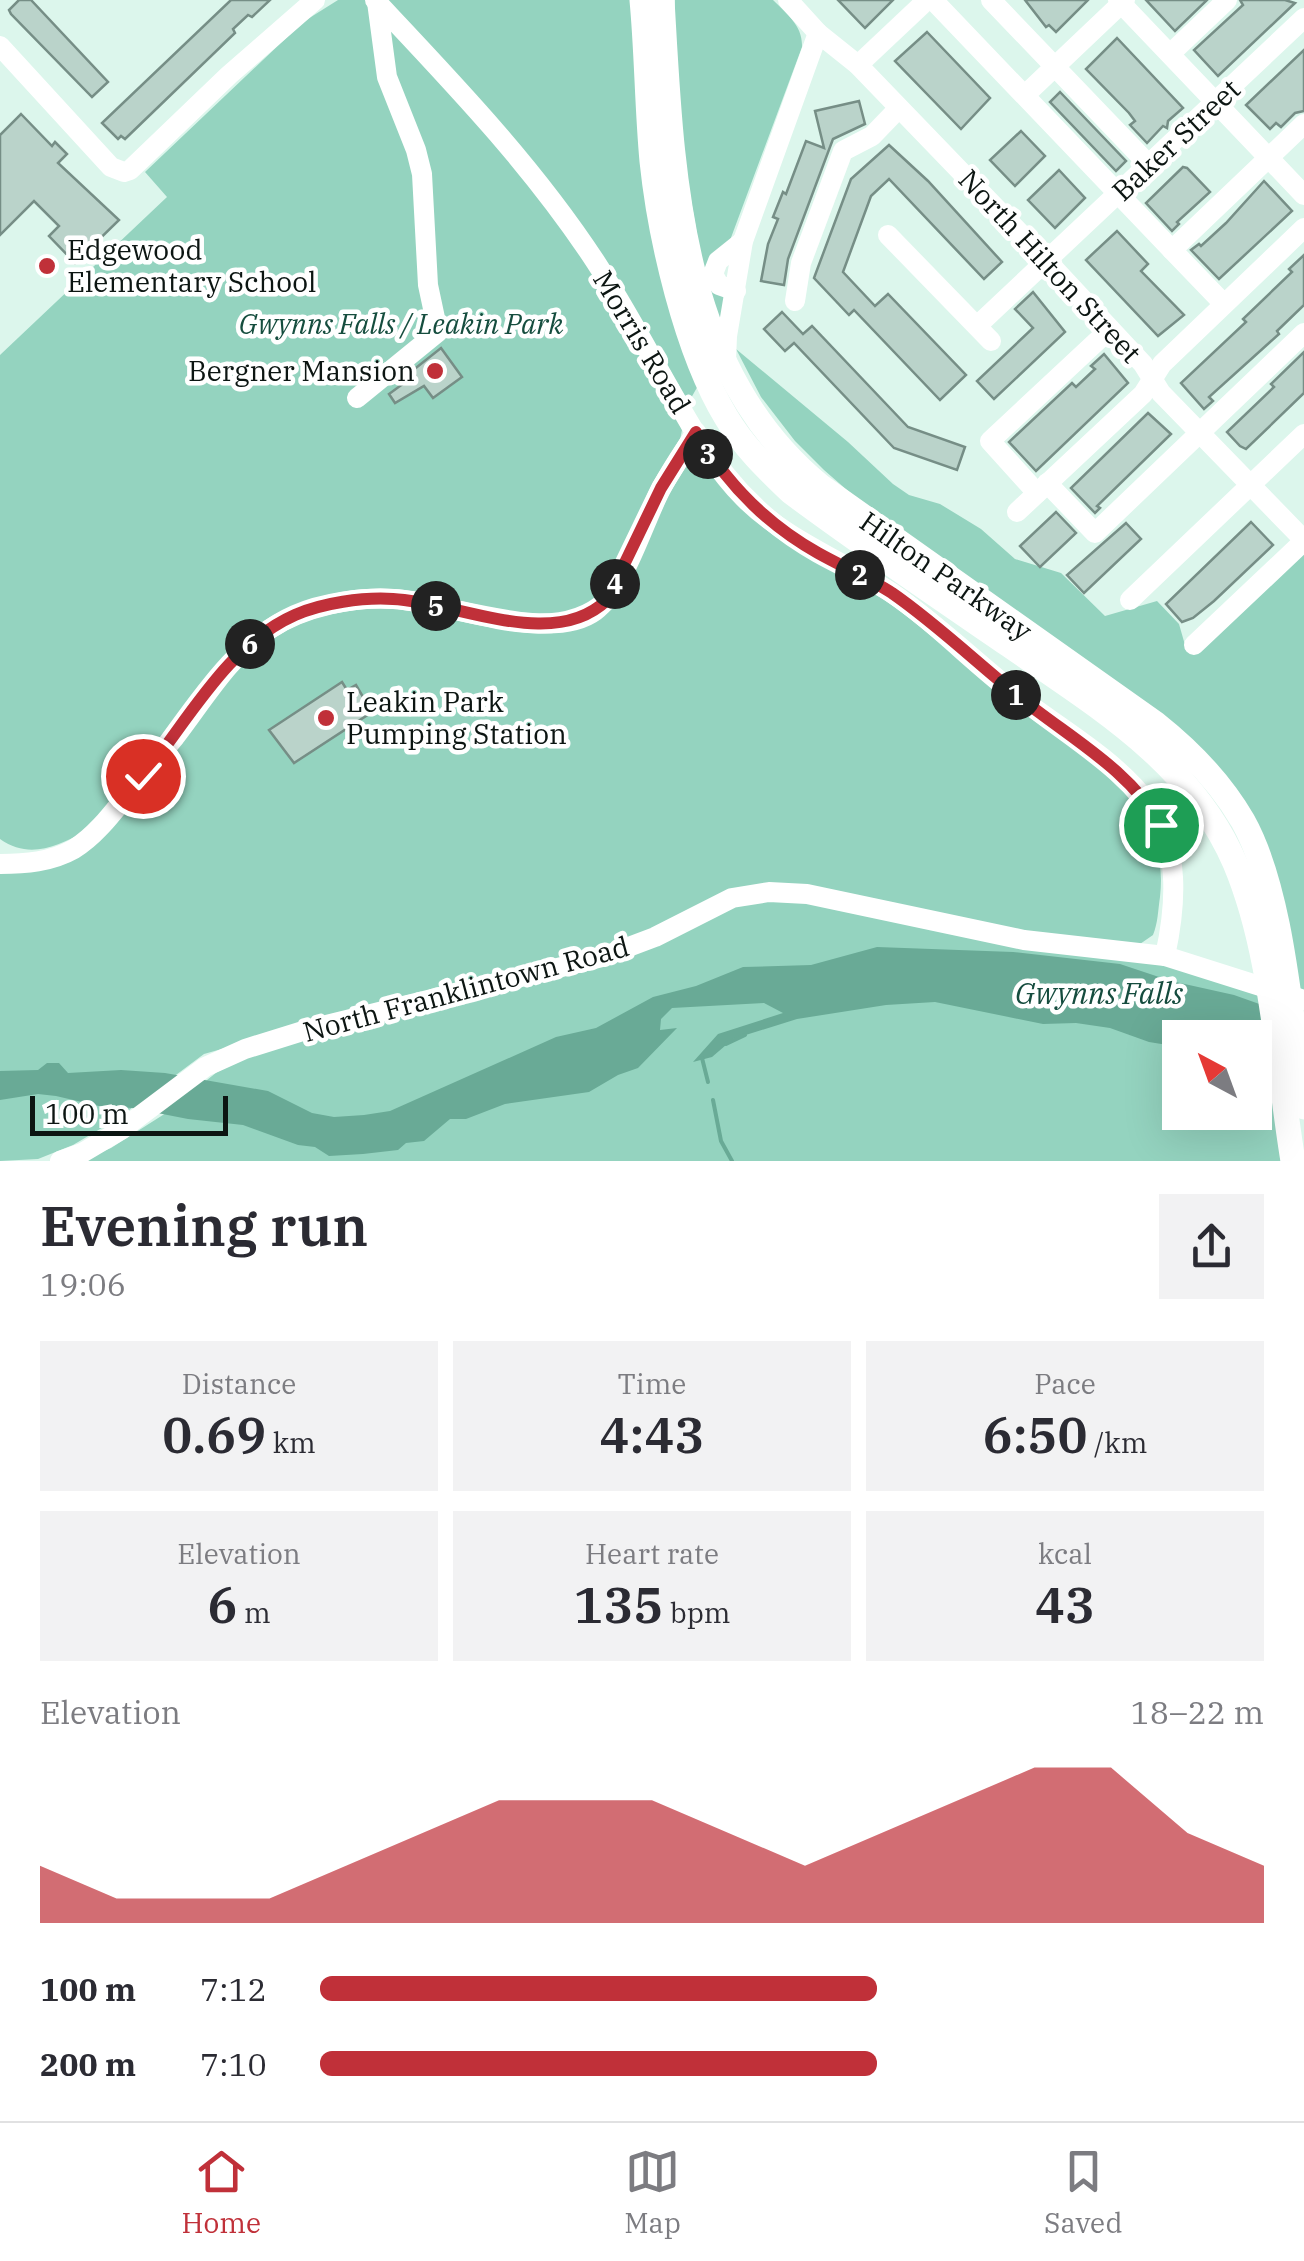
<!DOCTYPE html>
<html lang="en">
<head>
<meta charset="utf-8">
<style>
	:root { --surface:#fff; --page:#f2f2f3; --text:#2b2b33; --muted:#7c7c81; --line:#e1e1e2; --accent:#c03039 }
	body { margin:0; font-family:"IBM Plex Serif",serif; background:var(--page); color:var(--text); height:100vh; display:flex; flex-direction:column; font-size:38px; white-space:nowrap }
	* { box-sizing:border-box; margin:0 }
	p { font-size:32px; color:var(--muted) }
	.icon { flex:none; width:55px; height:55px; fill:none; stroke:currentColor; stroke-width:2; stroke-linecap:round; stroke-linejoin:round }
	.map { position:relative; height:1161px; overflow:hidden }
	.panel { display:flex; flex-direction:column; background:var(--surface); flex:1 }
	.panel>* { flex:none }
	.needle { width:65px; rotate:319deg }
	.tools { position:absolute; left:1162px; top:1020px; display:grid; gap:20px }
	.tools a { display:grid; place-items:center; width:110px; height:110px; border-radius:0px; background:var(--surface); box-shadow:0 10px 40px #0002; font-size:50px }
	.scale { position:absolute; left:30px; bottom:25px; width:198px; box-sizing:border-box; padding-left:10px; border:5px solid #0c1512; border-top:0; font-size:28px; line-height:35px; white-space:nowrap; color:#0c1512; -webkit-text-stroke:8px #fff; paint-order:stroke }
	.pin { position:absolute; display:grid; place-items:center; width:85px; height:85px; color:#fff; margin:-42px; border:5px solid #fff; border-radius:50%; box-shadow:0 2px 10px #0007 }
	.km { position:absolute; width:50px; height:50px; margin:-25px; border-radius:50%; background:#222; color:#fff; font-size:28px; line-height:50px; text-align:center }
	.round { display:grid; place-items:center; flex:none; width:105px; height:105px; border-radius:0px; background:var(--page) }
	.overview { display:flex; align-items:center; justify-content:space-between; height:170px; padding:0 40px }
	h1 { font-size:55px; font-weight:600; line-height:75px }
	.metrics { display:grid; grid-template-columns:repeat(3,1fr); gap:15px; height:170px; padding:10px 40px }
	.metrics div { display:grid; align-content:center; border-radius:0px; background:var(--page); text-align:center }
	.metrics b { font-size:50px; font-weight:600 }
	.metrics small { font-size:28px; font-weight:400 }
	.metrics p { font-size:28px }
	.chart { height:280px; padding:20px 40px }
	.chart p { display:flex; justify-content:space-between }
	.chart svg { width:100%; height:180px; margin-top:10px; fill:var(--accent); opacity:.7 }
	ul { padding:0 40px; list-style:none; font-size:32px }
	li { display:grid; grid-template-columns:160px 120px 1fr; align-items:center; height:75px }
	li i { height:25px; border-radius:12px; background:var(--accent) }
	.dock { display:flex; justify-content:space-around; align-items:center; height:140px; border-top:2px solid var(--line); background:var(--surface); font-size:28px; color:var(--muted) }
	.dock a { display:grid; justify-items:center; gap:5px }
	.dock .on { color:var(--accent) }
	.map>svg:first-child { display:block }
	.green { fill:#94d3bf; fill-rule:evenodd }
	.water { fill:#69aa96 }
	.lines { fill:none; stroke-linecap:round; stroke-linejoin:round }
	.stream { stroke:#69aa96; stroke-width:4 }
	.building { fill:#bad3ca; stroke:#768e86; stroke-width:2.5 }
	.minor { stroke:#fff; stroke-width:20 }
	.major { stroke:#fff; stroke-width:25 }
	.route-casing { stroke:#fff; stroke-width:20 }
	.route { stroke:#c03039; stroke-width:12 }
	.poi-dot { fill:#c03039; stroke:#fff; stroke-width:4 }
	.labels { text-anchor:middle; stroke-width:9; stroke-linejoin:round; paint-order:stroke }
	.street-label { font-size:28px; fill:#0c1512; stroke:#fff }
	.poi-label { font-size:28px; fill:#0c1512; stroke:#fff; text-anchor:start }
	.park-label { font-size:28px; font-style:italic; fill:#154d3e; stroke:#fff }
	.water-label { font-size:30px; font-style:italic; fill:#154c3e; stroke:#fff }
</style>
</head>
<body>
<div class="map">
<svg width="1304" height="1161" viewBox="0 0 1304 1161">
	<rect width="100%" height="100%" fill="#dcf6ec"/>
	<g class="green">
		<path d="M 338,0 L 633,0 L 699,384 L 678,421 L 682,430 L 680,440 L 634,524 L 608,586 L 578,613 L 493,615 L 375,590 L 287,610 L 85,832 C 56,846 30,860 0,839 L 0,355 L 167,197 L 145,172 L 303,22 Z"/>
		<path d="M 675,0 L 773,0 C 787,14 803,26 802,47 L 729,243 L 710,258 L 726,296 L 720,326 L 709,304 L 673,95 Z"/>
		<path d="M 736,349 L 848,442 L 893,484 L 909,495 L 940,504 L 981,529 L 1015,559 L 1061,573 L 1105,616 L 1157,601 L 1179,624 L 1187,652 L 1304,544 L 1304,992 L 1296,989 L 1243,805 L 887,525 L 824,470 L 795,441 L 761,397 Z"/>
		<path d="M 694,452 L 740,504 L 891,603 L 1108,772 C 1144,809 1166,844 1160,897 C 1158,910 1158,923 1153,935 L 1140,944 L 1042,936 L 757,887 L 604,950 L 302,1026 L 204,1054 L 117,1119 L 73,1145 L 38,1159 L 0,1161 L 0,868 L 83,844 L 230,667 L 288,623 L 374,603 L 591,620 L 671,480 Z"/>
		<path d="M 807,898 L 1168,965 L 1257,990 L 1285,1161 L 79,1161 L 111,1148 L 166,1113 L 217,1072 L 276,1044 L 611,958 L 724,906 ZM 1180,1038 L 1255,1038 L 1255,1112 L 1180,1112 Z"/>
	</g>
	<path class="water" d="M 877,947 L 1013,952 L 1120,964 L 1171,981 L 1234,995 L 1304,1020 L 1274,1095 L 1262,1094 L 1255,1080 L 1255,1038 L 1180,1038 L 1180,1047 L 1149,1042 L 1110,1028 L 1076,1023 L 1043,1024 L 935,1002 L 886,1005 L 797,1019 L 733,1039 L 712,1057 L 693,1062 L 718,1034 L 783,1013 L 764,1003 L 672,1008 L 661,1019 L 660,1030 L 677,1028 L 638,1068 L 618,1075 L 589,1092 L 505,1104 L 466,1119 L 450,1119 L 424,1141 L 406,1143 L 398,1150 L 363,1154 L 329,1156 L 315,1147 L 298,1145 L 243,1125 L 188,1119 L 132,1108 L 99,1106 L 56,1096 L 38,1094 L 0,1100 L 0,1071 L 38,1070 L 47,1063 L 59,1063 L 68,1073 L 121,1070 L 165,1073 L 268,1091 L 312,1113 L 334,1117 L 364,1115 L 390,1111 L 556,1037 L 596,1028 L 653,997 L 696,986 L 743,967 L 811,965 Z"/>
	<g class="lines">
		<g class="stream">
			<path d="M 726,1044 L 745,1035"/>
			<path d="M 702,1058 L 708,1082"/>
			<path d="M 713,1100 L 721,1141 L 732,1161"/>
		</g>
	</g>
	<g class="building">
		<path d="M 19,0 L 31,0 L 108,82 L 92,97 L 11,14 L 9,10 Z"/>
		<path d="M 231,0 L 270,0 L 252,17 L 248,15 L 233,29 L 235,33 L 125,139 L 121,136 L 118,139 L 102,123 Z"/>
		<path d="M 838,0 L 893,0 L 865,28 Z"/>
		<path d="M 1025,0 L 1088,0 L 1056,32 L 1049,25 L 1046,27 Z"/>
		<path d="M 1146,0 L 1207,0 L 1175,31 Z"/>
		<path d="M 1240,0 L 1285,0 L 1295,3 L 1218,76 L 1194,50 L 1243,5 Z"/>
		<path d="M 927,32 L 990,98 L 961,129 L 895,61 Z"/>
		<path d="M 1117,38 L 1183,108 L 1168,121 L 1167,128 L 1163,126 L 1147,143 L 1130,125 L 1135,121 L 1129,113 L 1086,69 Z"/>
		<path d="M 1304,50 L 1304,111 L 1295,113 L 1281,127 L 1276,123 L 1270,129 L 1246,105 Z"/>
		<path d="M 1060,92 L 1126,161 L 1116,171 L 1050,102 Z"/>
		<path d="M 859,101 L 865,124 L 833,139 L 788,259 L 784,285 L 761,281 L 768,244 L 778,219 L 773,217 L 783,192 L 786,194 L 806,141 L 824,148 L 815,111 Z"/>
		<path d="M 21,114 L 52,146 L 55,142 L 67,154 L 58,163 L 119,220 L 75,263 L 49,236 L 59,226 L 34,201 L 0,235 L 0,135 Z"/>
		<path d="M 1021,131 L 1045,156 L 1015,186 L 990,160 Z"/>
		<path d="M 889,145 L 928,181 L 1002,262 L 984,279 L 889,179 L 871,196 L 843,272 L 875,306 L 888,294 L 966,375 L 940,400 L 854,310 L 849,315 L 814,278 L 851,179 Z"/>
		<path d="M 1183,167 L 1187,168 L 1210,192 L 1177,222 L 1179,224 L 1172,231 L 1146,203 Z"/>
		<path d="M 1059,170 L 1085,198 L 1055,228 L 1028,200 Z"/>
		<path d="M 1264,181 L 1292,211 L 1219,279 L 1191,250 L 1199,244 L 1201,246 L 1226,223 Z"/>
		<path d="M 1117,231 L 1148,264 L 1141,271 L 1184,315 L 1158,336 L 1086,260 Z"/>
		<path d="M 1304,255 L 1304,305 L 1277,331 L 1279,334 L 1209,397 L 1213,401 L 1204,409 L 1181,383 L 1246,322 L 1243,319 L 1292,272 L 1289,269 Z"/>
		<path d="M 1033,292 L 1065,332 L 994,399 L 977,381 L 1033,328 L 1015,309 Z"/>
		<path d="M 782,312 L 803,334 L 812,326 L 908,427 L 965,447 L 957,470 L 894,448 L 794,343 L 785,351 L 764,329 Z"/>
		<path d="M 441,348 L 462,377 L 433,398 L 424,386 L 395,403 L 389,394 L 415,375 L 412,371 Z"/>
		<path d="M 1304,352 L 1304,393 L 1246,449 L 1240,446 L 1227,432 L 1274,387 L 1271,384 Z"/>
		<path d="M 1104,354 L 1128,383 L 1036,471 L 1009,442 L 1072,383 L 1076,387 L 1095,369 L 1091,366 Z"/>
		<path d="M 1148,413 L 1171,434 L 1097,506 L 1100,508 L 1095,513 L 1071,488 Z"/>
		<path d="M 1056,512 L 1076,533 L 1040,567 L 1020,546 Z"/>
		<path d="M 1251,522 L 1273,545 L 1214,601 L 1193,618 L 1182,622 L 1166,604 Z"/>
		<path d="M 1126,523 L 1141,539 L 1084,593 L 1067,575 Z"/>
		<path d="M 342,682 L 347,690 L 356,685 L 372,712 L 294,763 L 269,730 Z"/>
	</g>
	<g class="lines">
		<g class="minor">
			<path d="M 375,0 C 453,83 532,165 595,261 C 625,307 651,357 679,405 C 698,438 717,471 744,498 C 786,540 841,560 890,592 C 934,621 971,661 1013,693 C 1058,727 1114,758 1148,803 C 1181,847 1176,906 1165,956"/>
			<path d="M 788,0 L 818,33 L 858,65 L 1047,261 L 1143,364 L 1161,393 L 1304,540"/>
			<path d="M 933,0 L 1172,250"/>
			<path d="M 991,0 L 1149,165"/>
			<path d="M 1118,0 L 1304,195"/>
			<path d="M 0,46 L 111,167 L 124,172 L 130,170 L 229,75 L 315,0"/>
			<path d="M 1170,54 L 1227,0"/>
			<path d="M 858,65 L 927,0"/>
			<path d="M 1025,95 L 1125,0"/>
			<path d="M 888,235 L 991,341"/>
			<path d="M 736,291 L 719,285 L 713,274 L 718,261 L 743,241"/>
			<path d="M 795,301 L 801,263 L 843,151 L 872,136 L 899,108"/>
			<path d="M 1224,304 L 1172,250 L 1304,124"/>
			<path d="M 977,326 L 1304,18"/>
			<path d="M 726,361 L 727,336 L 743,241 L 818,33"/>
			<path d="M 357,398 L 438,332 L 428,285 L 422,174 L 416,150 L 387,77 L 377,2"/>
			<path d="M 1047,483 L 1095,533 L 1304,333"/>
			<path d="M 1037,493 L 990,441 L 1110,329"/>
			<path d="M 1017,512 L 1143,394 L 1162,364 L 1304,228"/>
			<path d="M 1130,600 L 1304,434"/>
			<path d="M 1194,645 L 1304,541"/>
			<path d="M 0,864 C 25,864 51,862 74,849 C 95,836 111,815 127,795 C 143,776 159,756 175,737 C 205,698 229,656 270,629 C 303,607 355,596 394,599 C 445,602 551,644 595,611 C 624,589 643,524 660,491 C 670,471 683,452 696,433"/>
			<path d="M 60,1161 L 82,1153 L 121,1130 L 205,1067 L 245,1049 L 306,1030 L 602,957 L 655,937 L 732,898 L 769,892 L 807,894 L 1024,940 L 1165,956 L 1304,1000"/>
		</g>
		<g class="major">
			<path d="M 642,0 C 647,53 647,107 652,161 C 660,238 686,351 726,417 C 743,446 767,469 791,492 C 862,545 936,595 1009,645 C 1097,706 1191,761 1235,863 C 1273,953 1277,1065 1293,1161"/>
			<path d="M 662,0 C 672,169 676,368 820,486 L 1156,724 C 1190,751 1221,783 1243,821 C 1283,892 1291,1024 1304,1107"/>
		</g>
	</g>
	<g class="lines">
		<defs>
			<path id="route" d="M 143,776 C 188,721 227,645 295,615 C 322,603 363,597 393,599 C 457,602 553,652 607,600 L 661,488 L 696,432 C 727,484 766,524 818,553 C 843,567 869,578 892,593 C 944,629 989,675 1040,713 C 1084,746 1133,776 1161,825"/>
		</defs>
		<use href="#route" class="route-casing"/>
		<use href="#route" class="route"/>
	</g>
	<g class="poi-dot">
		<circle cx="47" cy="266" r="10"/>
		<circle cx="435" cy="371" r="10"/>
		<circle cx="326" cy="718" r="10"/>
	</g>
	<g class="labels">
		<g class="street-label">
			<text transform="translate(1176 140) rotate(-43)" y="10">Baker Street</text>
			<text transform="translate(1050 266) rotate(47)" y="10">North Hilton Street</text>
			<text transform="translate(642 342) rotate(59)" y="10">Morris Road</text>
			<text transform="translate(946 576) rotate(35)" y="10">Hilton Parkway</text>
			<text transform="translate(466 989) rotate(-15)" y="10">North Franklintown Road</text>
		</g>
		<g class="poi-label">
			<text x="67" y="260">Edgewood<tspan x="67" dy="32">Elementary School</tspan></text>
			<text x="415" y="381" text-anchor="end">Bergner Mansion</text>
			<text x="346" y="712">Leakin Park<tspan x="346" dy="32">Pumping Station</tspan></text>
		</g>
		<g class="park-label">
			<text x="401" y="334">Gwynns Falls / Leakin Park</text>
		</g>
		<g class="water-label">
			<text x="1099" y="1004">Gwynns Falls</text>
		</g>
	</g>
</svg>
<div class="tools">
<a><svg class="needle" viewBox="-14 -14 28 28"><path d="M0-13l5 13h-10z" fill="#e53935"/><path d="M0 13l5-13h-10z" fill="#7c7c81"/></svg></a>
</div>
<div class="scale">100 m</div>
<div class="pin" style="left:1161px;top:825px;background:#1e9e55"><svg class="icon" aria-label="arrive" viewBox="0 0 24 24"><path d="M6 21V4h12l-3 4 3 4H6"/></svg></div>
<div class="pin" style="left:143px;top:776px;background:#d93025"><svg class="icon" aria-label="check" viewBox="0 0 24 24"><path d="M5 12l5 5 9-10"/></svg></div>
<b class="km" style="left:1016px;top:695px">1</b>
<b class="km" style="left:860px;top:575px">2</b>
<b class="km" style="left:708px;top:454px">3</b>
<b class="km" style="left:615px;top:584px">4</b>
<b class="km" style="left:436px;top:606px">5</b>
<b class="km" style="left:250px;top:644px">6</b>
</div>
<section class="panel">
<div class="overview"><div><h1>Evening run</h1><p>19:06</p></div><a class="round"><svg class="icon" aria-label="share" viewBox="0 0 24 24"><path d="M12 15V3M7 8l5-5 5 5M5 13v7h14v-7"/></svg></a></div>
<div class="metrics">
<div><p>Distance</p><b>0.69<small> km</small></b></div>
<div><p>Time</p><b>4:43</b></div>
<div><p>Pace</p><b>6:50<small> /km</small></b></div>
</div>
<div class="metrics">
<div><p>Elevation</p><b>6<small> m</small></b></div>
<div><p>Heart rate</p><b>135<small> bpm</small></b></div>
<div><p>kcal</p><b>43</b></div>
</div>
<div class="chart"><p><span>Elevation</span>18–22 m</p>
<svg viewBox="0 0 160 44" preserveAspectRatio="none"><path d="M0 44V30L10 38L20 38L30 38L40 30L50 22L60 14L70 14L80 14L90 22L100 30L110 22L120 14L130 6L140 6L150 22L160 30V44z"/></svg>
</div>
<ul>
<li><b>100 m</b>7:12<i style="width:59%"></i></li>
<li><b>200 m</b>7:10<i style="width:59%"></i></li>
</ul>
</section>
<nav class="dock">
<a class="on"><svg class="icon" aria-label="home" viewBox="0 0 24 24"><path d="M3 11l9-7 9 7M6 9v11h12V9"/></svg>Home</a>
<a><svg class="icon" aria-label="map" viewBox="0 0 24 24"><path d="M3 6l6-2 6 2 6-2v14l-6 2-6-2-6 2zM9 4v14M15 6v14"/></svg>Map</a>
<a><svg class="icon" aria-label="saved" viewBox="0 0 24 24"><path d="M7 4h10v16l-5-4-5 4z"/></svg>Saved</a>
</nav>
</body>
</html>
